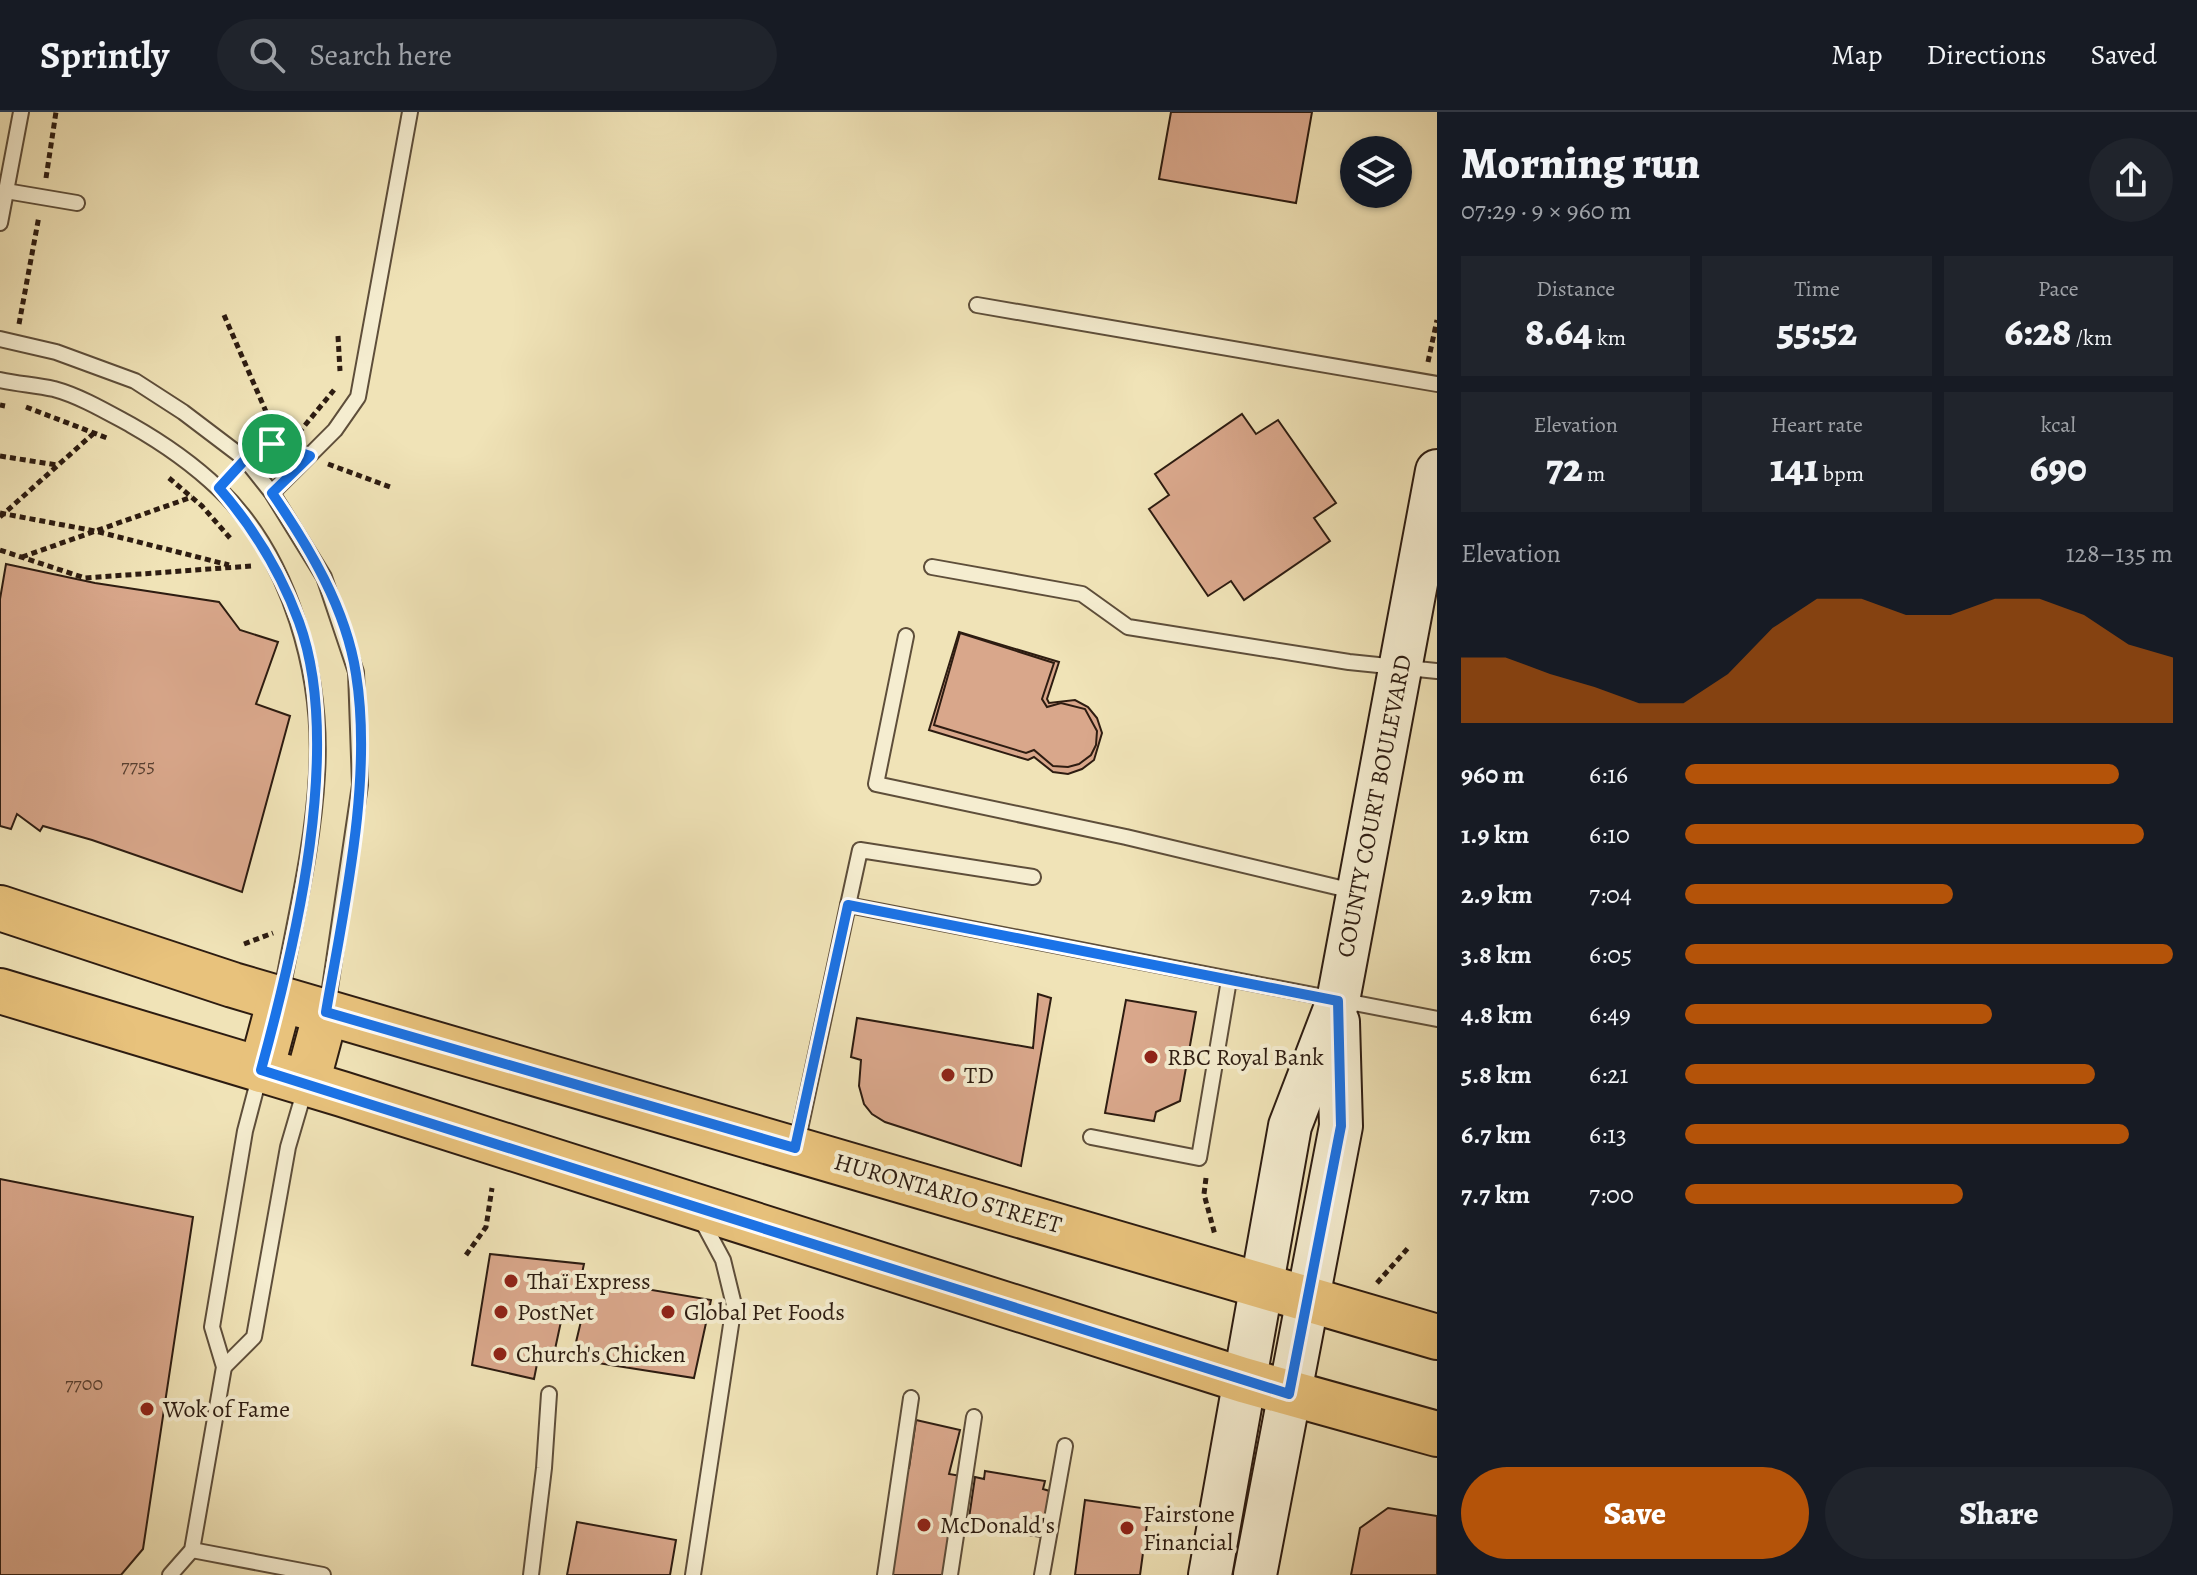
<!DOCTYPE html>
<html lang="en">
<head>
<meta charset="utf-8">
<style>
	:root { --surface:#171b24; --page:#20242c; --text:#f1f3f6; --muted:#9ea1a6; --line:#363941; --accent:#b45309 }
	body { margin:0; font-family:Alegreya,serif; background:var(--page); color:var(--text); height:100vh; display:flex; flex-direction:column; font-size:30px; white-space:nowrap }
	* { box-sizing:border-box; margin:0 }
	p { font-size:26px; color:var(--muted) }
	.icon { flex:none; width:44px; height:44px; fill:none; stroke:currentColor; stroke-width:2; stroke-linecap:round; stroke-linejoin:round }
	.map { position:relative; flex:1; overflow:hidden }
	.sheet { display:flex; flex-direction:column; background:var(--surface); width:760px }
	.sheet>* { flex:none }
	.controls { position:absolute; left:1340px; top:24px; display:grid; gap:16px }
	.controls a { display:grid; place-items:center; width:72px; height:72px; border-radius:50%; background:var(--surface); box-shadow:0 2px 6px #0004; font-size:40px }
	.pin { position:absolute; display:grid; place-items:center; width:68px; height:68px; color:#fff; margin:-34px; border:4px solid #fff; border-radius:50%; box-shadow:0 2px 8px #0007 }
	.round { display:grid; place-items:center; flex:none; width:84px; height:84px; border-radius:42px; background:var(--page) }
	.headline { display:flex; align-items:center; justify-content:space-between; height:136px; padding:0 24px }
	h1 { font-size:44px; font-weight:800; line-height:60px }
	.figures { display:grid; grid-template-columns:repeat(3,1fr); gap:12px; height:136px; padding:8px 24px }
	.figures div { display:grid; align-content:center; border-radius:0px; background:var(--page); text-align:center }
	.figures b { font-size:40px; font-weight:800 }
	.figures small { font-size:22px; font-weight:400 }
	.figures p { font-size:22px }
	.chart { height:224px; padding:16px 24px }
	.chart p { display:flex; justify-content:space-between }
	.chart svg { width:100%; height:144px; margin-top:8px; fill:var(--accent); opacity:.7 }
	.cta { display:flex; gap:16px; margin-top:auto; padding:16px 24px }
	.cta a { flex:1; height:92px; border-radius:48px; background:var(--accent); color:#fff; font-size:32px; font-weight:800; line-height:92px; text-align:center }
	.cta a+a { background:var(--page); color:var(--text) }
	ul { padding:0 24px; list-style:none; font-size:26px }
	li { display:grid; grid-template-columns:128px 96px 1fr; align-items:center; height:60px }
	li i { height:20px; border-radius:10px; background:var(--accent) }
	header { display:flex; align-items:center; gap:48px; box-sizing:border-box; height:112px; padding:0 40px; background:var(--surface); border-bottom:2px solid var(--line) }
	header strong { font-size:38px }
	nav { display:flex; gap:44px; margin-inline-start:auto; font-size:28px }
	.search { width:560px; height:72px; background:var(--page); display:flex; align-items:center; gap:20px; box-sizing:border-box; padding:0 28px; border-radius:44px; color:var(--muted); font-size:30px }
	main { display:flex; flex:1; min-height:0 }
	.map>svg:first-child { display:block }
	.building { fill:#d9a78b; stroke:#2d1c11; stroke-width:2 }
	.lines { fill:none; stroke-linecap:round; stroke-linejoin:round }
	.lane-casing { stroke:#5e4e3a; stroke-width:18 }
	.secondary-casing { stroke:#2d1c11; stroke-width:46 }
	.primary-casing { stroke:#2d1c11; stroke-width:48 }
	.path { stroke:#2d1c11; stroke-width:5; stroke-dasharray:6 4; stroke-linecap:butt }
	.lane { stroke:#f5edd0; stroke-width:14 }
	.secondary { stroke:#f5edd0; stroke-width:42 }
	.primary { stroke:#e8c27c; stroke-width:44 }
	.route-casing { stroke:#fff; stroke-width:16 }
	.route { stroke:#1a73e8; stroke-width:10 }
	.poi-dot { fill:#8f2418; stroke:#f5edd0; stroke-width:3 }
	.labels { text-anchor:middle; stroke-width:8; stroke-linejoin:round; paint-order:stroke }
	.number-label { font-size:20px; fill:#583f30 }
	.street-label { font-size:24px; fill:#2d1c11; stroke:#f5edd0 }
	.poi-label { font-size:24px; fill:#2d1c11; stroke:#f5edd0; text-anchor:start }
</style>
</head>
<body>
<header>
<strong>Sprintly</strong>
<div class="search"><svg class="icon" aria-label="search" viewBox="0 0 24 24"><circle cx="10" cy="10" r="6"/><path d="M15 15l6 6"/></svg>Search here</div>
<nav><a>Map</a><a>Directions</a><a>Saved</a></nav>
</header>
<main>
<div class="map">
<svg width="1437" height="1463" viewBox="0 0 1437 1463">
	<rect width="100%" height="100%" fill="#f0e3b7"/>
	<filter id="stains"><feTurbulence type="fractalNoise" baseFrequency=".0025" numOctaves="4"/><feColorMatrix values="0 0 0 0 .2 0 0 0 0 .09 0 0 0 0 .02 0 0 0 .5 -.17"/></filter>
	<radialGradient id="worn" r=".72"><stop offset=".6" stop-color="#630" stop-opacity="0"/><stop offset="1" stop-color="#630" stop-opacity=".3"/></radialGradient>
	<g class="building">
		<path d="M 1171,0 L 1312,0 L 1296,91 L 1159,67 Z"/>
		<path d="M 1242,302 L 1256,322 L 1278,308 L 1336,391 L 1314,406 L 1330,429 L 1244,488 L 1231,469 L 1208,484 L 1149,397 L 1169,383 L 1155,362 Z"/>
		<path d="M 6,452 L 95,471 L 219,490 L 240,518 L 278,530 L 256,592 L 290,604 L 242,780 L 92,728 L 43,714 L 40,719 L 17,702 L 11,717 L 0,714 L 0,487 Z"/>
		<path d="M 959,520 L 1059,550 L 1047,587 L 1049,591 L 1075,588 L 1088,595 L 1097,606 L 1102,621 L 1094,648 L 1082,657 L 1068,662 L 1053,660 L 1034,645 L 1028,648 L 929,618 Z"/>
		<path d="M 960,521 L 1054,551 L 1042,587 L 1047,595 L 1061,591 L 1085,597 L 1097,619 L 1096,633 L 1091,643 L 1079,652 L 1068,655 L 1053,654 L 1034,638 L 1026,641 L 934,613 Z"/>
		<path d="M 1038,882 L 1051,886 L 1021,1054 L 885,1010 L 872,1002 L 864,992 L 859,974 L 861,948 L 851,945 L 857,906 L 1033,936 Z"/>
		<path d="M 1126,888 L 1196,900 L 1180,989 L 1156,1000 L 1154,1009 L 1105,1001 Z"/>
		<path d="M 0,1067 L 193,1105 L 143,1437 L 121,1463 L 0,1463 Z"/>
		<path d="M 490,1142 L 584,1152 L 581,1166 L 711,1188 L 694,1266 L 572,1247 L 582,1205 L 563,1200 L 554,1242 L 539,1242 L 534,1267 L 472,1253 Z"/>
		<path d="M 916,1308 L 960,1318 L 949,1362 L 961,1364 L 947,1463 L 887,1463 L 904,1356 L 909,1356 Z"/>
		<path d="M 985,1359 L 1045,1369 L 1043,1377 L 1053,1380 L 1042,1425 L 972,1416 L 975,1406 L 969,1406 L 975,1365 L 984,1367 Z"/>
		<path d="M 1085,1388 L 1149,1397 L 1140,1463 L 1075,1463 Z"/>
		<path d="M 1388,1396 L 1437,1404 L 1437,1463 L 1351,1463 L 1360,1416 Z"/>
		<path d="M 577,1410 L 676,1428 L 670,1463 L 567,1463 Z"/>
	</g>
	<g class="lines">
		<defs>
			<g id="lane">
				<path d="M 6,79 L 77,91"/>
				<path d="M 0,111 L 21,0"/>
				<path d="M 977,193 L 1437,272"/>
				<path d="M 0,227 L 56,240 L 135,269 L 183,300 L 245,347 L 272,381 L 324,465 L 356,560 L 360,673 L 327,896"/>
				<path d="M 0,268 C 18,272 36,273 54,277 C 80,284 107,300 131,313 C 161,330 194,353 219,377 C 291,446 323,565 317,662 C 313,737 294,811 281,884"/>
				<path d="M 272,381 L 335,318 L 358,285 L 410,0"/>
				<path d="M 932,455 L 1082,482 L 1128,515 L 1349,550 L 1437,559"/>
				<path d="M 906,524 L 876,672 L 1126,725 L 1353,779"/>
				<path d="M 848,793 L 860,738 L 1033,765"/>
				<path d="M 1091,1025 L 1199,1046 L 1229,868"/>
				<path d="M 797,1031 L 848,793 L 1437,907"/>
				<path d="M 224,1255 L 254,1225 L 288,1035 L 305,977"/>
				<path d="M 192,1438 L 323,1463"/>
				<path d="M 170,1463 L 192,1438 L 224,1255 L 212,1215 L 245,1019 L 260,962"/>
				<path d="M 531,1463 L 544,1356 L 549,1282"/>
				<path d="M 693,1463 L 734,1193 L 723,1148 L 701,1107"/>
				<path d="M 885,1463 L 911,1286"/>
				<path d="M 950,1463 L 974,1305"/>
				<path d="M 1042,1463 L 1065,1334"/>
			</g>
			<g id="secondary">
				<path d="M 1210,1463 L 1290,1014 L 1338,889 L 1437,359"/>
				<path d="M 1255,1463 L 1341,1014 L 1338,910"/>
			</g>
			<g id="primary">
				<path d="M 0,796 L 233,873 L 1437,1225"/>
				<path d="M 0,879 L 342,982 L 1243,1268 L 1437,1322"/>
				<path d="M 261,958 L 280,887"/>
				<path d="M 307,971 L 326,900"/>
			</g>
		</defs>
		<use href="#lane" class="lane-casing"/>
		<use href="#secondary" class="secondary-casing"/>
		<use href="#primary" class="primary-casing"/>
		<g class="path">
			<path d="M 46,66 L 56,0"/>
			<path d="M 224,203 L 274,318 L 263,328"/>
			<path d="M 19,212 L 39,104"/>
			<path d="M 338,224 L 340,259"/>
			<path d="M 1428,250 L 1437,208"/>
			<path d="M 0,293 L 5,294"/>
			<path d="M 26,295 L 107,326"/>
			<path d="M 257,335 L 263,328 L 277,333 L 292,329 L 334,278"/>
			<path d="M 0,344 L 57,353"/>
			<path d="M 328,352 L 390,375"/>
			<path d="M 169,366 L 202,394 L 230,426"/>
			<path d="M 0,401 L 95,419 L 229,453"/>
			<path d="M 0,405 L 94,321"/>
			<path d="M 0,438 L 85,466 L 251,454"/>
			<path d="M 22,445 L 192,385"/>
			<path d="M 244,832 L 273,821"/>
			<path d="M 1206,1066 L 1204,1082 L 1215,1123"/>
			<path d="M 466,1143 L 486,1115 L 492,1076"/>
			<path d="M 1377,1171 L 1408,1136"/>
		</g>
		<use href="#lane" class="lane"/>
		<use href="#secondary" class="secondary"/>
		<use href="#primary" class="primary"/>
	</g>
	<g class="lines">
		<defs>
			<path id="route" d="M 263,328 L 310,344 L 272,381 C 309,435 346,496 356,562 C 373,667 344,795 326,900 L 795,1036 L 848,793 L 1338,889 L 1341,1014 L 1289,1282 L 261,958 C 295,834 344,634 299,510 C 281,461 253,415 219,376 Z"/>
		</defs>
		<use href="#route" class="route-casing"/>
		<use href="#route" class="route"/>
	</g>
	<g class="poi-dot">
		<circle cx="1151" cy="945" r="8"/>
		<circle cx="948" cy="963" r="8"/>
		<circle cx="511" cy="1169" r="8"/>
		<circle cx="501" cy="1200" r="8"/>
		<circle cx="668" cy="1200" r="8"/>
		<circle cx="500" cy="1242" r="8"/>
		<circle cx="147" cy="1297" r="8"/>
		<circle cx="924" cy="1413" r="8"/>
		<circle cx="1127" cy="1416" r="8"/>
	</g>
	<g class="labels">
		<g class="number-label">
			<text x="138" y="660">7755</text>
			<text x="84" y="1278">7700</text>
		</g>
		<g class="street-label">
			<text transform="translate(1374 694) rotate(-79)" y="8">COUNTY COURT BOULEVARD</text>
			<text transform="translate(948 1081) rotate(16)" y="8">HURONTARIO STREET</text>
		</g>
		<g class="poi-label">
			<text x="1167" y="953">RBC Royal Bank</text>
			<text x="964" y="971">TD</text>
			<text x="527" y="1177">Thaï Express</text>
			<text x="517" y="1208">PostNet</text>
			<text x="684" y="1208">Global Pet Foods</text>
			<text x="516" y="1250">Church's Chicken</text>
			<text x="163" y="1305">Wok of Fame</text>
			<text x="1143" y="1410">Fairstone<tspan x="1143" dy="28">Financial</tspan></text>
			<text x="940" y="1421">McDonald's</text>
		</g>
	</g>
	<rect width="100%" height="100%" filter="url(#stains)"/>
	<rect width="100%" height="100%" fill="url(#worn)"/>
</svg>
<div class="controls">
<a><svg class="icon" aria-label="layers" viewBox="0 0 24 24"><path d="M12 4l9 5-9 5-9-5zM3 14l9 5 9-5"/></svg></a>
</div>
<div class="pin" style="left:272px;top:332px;background:#1e9e55"><svg class="icon" aria-label="arrive" viewBox="0 0 24 24"><path d="M6 21V4h12l-3 4 3 4H6"/></svg></div>
</div>
<section class="sheet">
<div class="headline"><div><h1>Morning run</h1><p>07:29 · 9 × 960 m</p></div><a class="round"><svg class="icon" aria-label="share" viewBox="0 0 24 24"><path d="M12 15V3M7 8l5-5 5 5M5 13v7h14v-7"/></svg></a></div>
<div class="figures">
<div><p>Distance</p><b>8.64<small> km</small></b></div>
<div><p>Time</p><b>55:52</b></div>
<div><p>Pace</p><b>6:28<small> /km</small></b></div>
</div>
<div class="figures">
<div><p>Elevation</p><b>72<small> m</small></b></div>
<div><p>Heart rate</p><b>141<small> bpm</small></b></div>
<div><p>kcal</p><b>690</b></div>
</div>
<div class="chart"><p><span>Elevation</span>128–135 m</p>
<svg viewBox="0 0 160 44" preserveAspectRatio="none"><path d="M0 44V24L10 24L20 29L30 33L40 38L50 38L60 29L70 15L80 6L90 6L100 11L110 11L120 6L130 6L140 11L150 20L160 24V44z"/></svg>
</div>
<ul>
<li><b>960 m</b>6:16<i style="width:89%"></i></li>
<li><b>1.9 km</b>6:10<i style="width:94%"></i></li>
<li><b>2.9 km</b>7:04<i style="width:55%"></i></li>
<li><b>3.8 km</b>6:05<i style="width:100%"></i></li>
<li><b>4.8 km</b>6:49<i style="width:63%"></i></li>
<li><b>5.8 km</b>6:21<i style="width:84%"></i></li>
<li><b>6.7 km</b>6:13<i style="width:91%"></i></li>
<li><b>7.7 km</b>7:00<i style="width:57%"></i></li>
</ul>
<div class="cta"><a>Save</a><a>Share</a></div>
</section>
</main>
</body>
</html>
